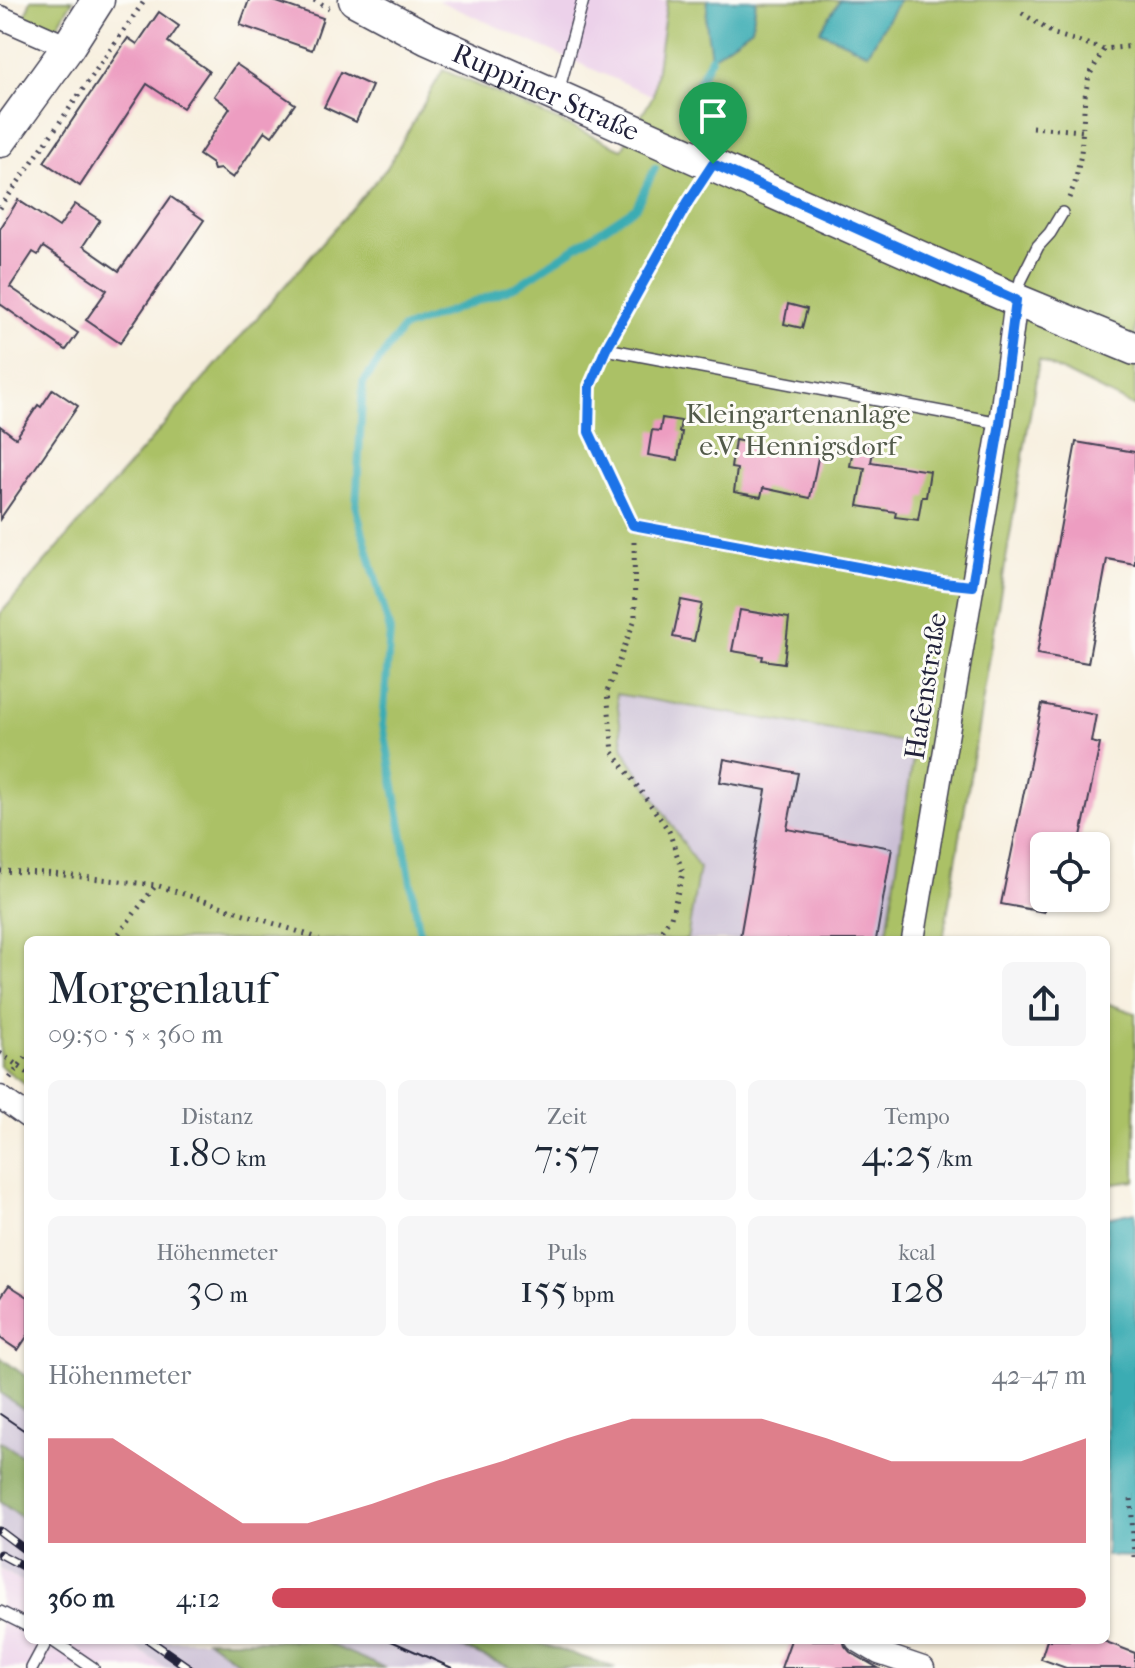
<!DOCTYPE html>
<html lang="de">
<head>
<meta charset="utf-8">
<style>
	:root { --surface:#fff; --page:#f6f6f7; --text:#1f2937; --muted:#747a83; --accent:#d1495b }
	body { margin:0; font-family:"IM FELL French Canon",serif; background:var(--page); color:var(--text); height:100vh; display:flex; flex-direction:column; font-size:30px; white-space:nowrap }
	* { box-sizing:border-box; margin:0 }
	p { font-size:26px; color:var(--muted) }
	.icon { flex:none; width:44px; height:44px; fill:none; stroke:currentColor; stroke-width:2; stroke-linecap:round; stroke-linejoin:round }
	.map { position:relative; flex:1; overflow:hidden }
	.drawer { position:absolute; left:24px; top:936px; width:1086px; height:708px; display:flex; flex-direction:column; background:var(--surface); border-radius:12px; box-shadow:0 2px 6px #0004 }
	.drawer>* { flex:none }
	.fabs { position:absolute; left:1030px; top:832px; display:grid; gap:16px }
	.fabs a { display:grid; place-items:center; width:80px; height:80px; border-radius:12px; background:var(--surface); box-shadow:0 2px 6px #0004; font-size:40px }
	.pin { position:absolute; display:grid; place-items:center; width:68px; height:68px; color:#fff; margin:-82px -34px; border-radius:50% 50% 50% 0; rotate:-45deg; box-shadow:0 0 8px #0007 }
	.pin .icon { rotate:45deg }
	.round { display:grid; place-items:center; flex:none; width:84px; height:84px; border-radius:12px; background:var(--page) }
	.headline { display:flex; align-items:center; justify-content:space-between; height:136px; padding:0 24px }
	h1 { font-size:44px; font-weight:600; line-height:60px }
	.stats { display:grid; grid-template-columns:repeat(3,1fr); gap:12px; height:136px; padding:8px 24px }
	.stats div { display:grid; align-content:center; border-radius:12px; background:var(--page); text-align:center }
	.stats b { font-size:40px; font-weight:600 }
	.stats small { font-size:22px; font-weight:400 }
	.stats p { font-size:22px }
	.chart { height:224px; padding:16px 24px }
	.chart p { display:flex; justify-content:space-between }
	.chart svg { width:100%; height:144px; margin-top:8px; fill:var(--accent); opacity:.7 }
	ul { padding:0 24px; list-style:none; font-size:26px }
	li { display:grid; grid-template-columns:128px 96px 1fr; align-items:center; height:60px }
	li i { height:20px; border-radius:10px; background:var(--accent) }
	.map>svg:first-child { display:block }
	.built { fill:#ecd1ea }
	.industrial { fill:#cbbfd5 }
	.green { fill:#abc166; stroke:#667250; stroke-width:2 }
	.forest { fill:#88a75b; stroke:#55644b; stroke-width:2 }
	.water { fill:#3aacb3; stroke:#2e6777; stroke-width:2 }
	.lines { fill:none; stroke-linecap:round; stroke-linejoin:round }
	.stream { stroke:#3aacb3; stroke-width:8 }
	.building { fill:#ed9dc1 }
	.service-casing { stroke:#424153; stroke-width:14 }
	.minor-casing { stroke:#424153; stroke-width:25 }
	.secondary-casing { stroke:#424153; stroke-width:35 }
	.path { stroke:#424153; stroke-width:5; stroke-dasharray:2 6; stroke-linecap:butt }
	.service { stroke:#fff; stroke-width:11 }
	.minor { stroke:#fff; stroke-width:22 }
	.secondary { stroke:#fff; stroke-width:32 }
	.tram { stroke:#22223b; stroke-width:2 }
	.rail-casing { stroke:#22223b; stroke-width:9 }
	.rail { stroke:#fdfcf7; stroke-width:6; stroke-dasharray:18; stroke-linecap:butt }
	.route-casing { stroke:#fff; stroke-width:16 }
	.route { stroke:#1a73e8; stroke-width:10 }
	.labels { text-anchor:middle; stroke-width:6; stroke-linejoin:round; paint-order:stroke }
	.street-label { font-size:28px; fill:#22223b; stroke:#fdfcf7 }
	.park-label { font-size:28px; fill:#525a4a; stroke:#fdfcf7 }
</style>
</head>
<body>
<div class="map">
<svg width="1135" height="1668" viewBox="0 0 1135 1668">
	<rect width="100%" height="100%" fill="#fdfcf7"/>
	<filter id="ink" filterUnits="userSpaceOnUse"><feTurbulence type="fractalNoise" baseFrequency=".0125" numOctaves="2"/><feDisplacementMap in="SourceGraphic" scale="16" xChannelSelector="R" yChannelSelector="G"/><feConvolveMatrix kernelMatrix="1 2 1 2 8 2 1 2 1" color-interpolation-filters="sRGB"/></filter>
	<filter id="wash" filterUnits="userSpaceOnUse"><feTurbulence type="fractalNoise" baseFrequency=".006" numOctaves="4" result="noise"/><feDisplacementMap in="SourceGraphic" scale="32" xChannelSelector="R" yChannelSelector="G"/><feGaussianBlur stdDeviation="1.8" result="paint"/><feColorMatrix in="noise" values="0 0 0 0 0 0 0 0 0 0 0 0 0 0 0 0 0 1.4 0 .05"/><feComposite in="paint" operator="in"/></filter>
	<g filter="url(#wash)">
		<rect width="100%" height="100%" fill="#f7efde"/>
		<g class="built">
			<path d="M 437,0 L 667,0 L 653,96 Z"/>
			<path d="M 0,1570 L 28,1585 L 28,1640 L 125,1640 L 165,1668 L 0,1668 Z"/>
		</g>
		<g class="industrial">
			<path d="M 615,694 L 916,744 L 886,940 L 687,940 L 699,867 L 624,750 Z"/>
			<path d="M 0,1394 L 28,1412 L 28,1460 L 0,1441 Z"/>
			<path d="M 0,1502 L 28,1522 L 28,1585 L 0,1569 Z"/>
			<path d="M 125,1640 L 207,1640 L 247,1668 L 165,1668 Z"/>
			<path d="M 319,1640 L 443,1640 L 511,1668 L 385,1668 Z"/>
		</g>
		<g class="green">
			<path d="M 31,0 L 73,0 L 56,28 L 24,18 Z"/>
			<path d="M 667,0 L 708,0 L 706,22 L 712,57 L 752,28 L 756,0 L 840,0 L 821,31 L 868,53 L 899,0 L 1135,0 L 1135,407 L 1039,360 L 943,940 L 886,940 L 915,744 L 616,694 L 624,750 L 699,868 L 687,940 L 28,940 L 28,1086 L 0,1066 L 0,614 L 387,168 L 443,70 L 622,149 L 653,96 Z"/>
			<path d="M 1106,1003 L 1135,1013 L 1135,1181 L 1106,1185 Z"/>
		</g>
		<g class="forest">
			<path d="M 0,1357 L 28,1378 L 28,1412 L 0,1393 Z"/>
			<path d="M 0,1441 L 28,1460 L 28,1522 L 0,1502 Z"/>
			<path d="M 207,1640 L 319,1640 L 385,1668 L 247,1668 Z"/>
			<path d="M 443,1640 L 529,1640 L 616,1668 L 511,1668 Z"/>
		</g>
		<g class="water">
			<path d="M 708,0 L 756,0 L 752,28 L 711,58 L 706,22 Z"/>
			<path d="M 840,0 L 899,0 L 868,53 L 820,31 Z"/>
			<path d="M 1135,1212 L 1135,1560 L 1134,1557 L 1106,1556 L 1106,1218 Z"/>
		</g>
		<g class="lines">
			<g class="stream">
				<path d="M 683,113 L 711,58"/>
				<path d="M 421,940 L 383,724 L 390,631 L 356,508 L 363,383 L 402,329 L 517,286 L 636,207 L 655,168"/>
			</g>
		</g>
		<g id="blocks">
			<g class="building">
				<path d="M 249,0 L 271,0 L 323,18 L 312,50 L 240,25 Z"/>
				<path d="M 159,12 L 179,26 L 168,42 L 209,71 L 183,108 L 147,84 L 80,186 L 44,162 L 128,38 L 137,44 Z"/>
				<path d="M 236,64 L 295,104 L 272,136 L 265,131 L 233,178 L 220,169 L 214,170 L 212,164 L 199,155 L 230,108 L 214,96 Z"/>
				<path d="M 341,72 L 372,86 L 356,122 L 324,107 Z"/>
				<path d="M 171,197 L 204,220 L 120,343 L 86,320 L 107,290 L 43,247 L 38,255 L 33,252 L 10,287 L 78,333 L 66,350 L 0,304 L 0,229 L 18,200 L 59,227 L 75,204 L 100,220 L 83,246 L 119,271 Z"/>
				<path d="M 788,304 L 807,309 L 802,328 L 784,324 Z"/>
				<path d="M 53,389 L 78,406 L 0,519 L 0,426 L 16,438 L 38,405 L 41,407 Z"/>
				<path d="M 662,418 L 681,421 L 679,432 L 682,432 L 678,460 L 648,455 L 652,430 L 660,431 Z"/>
				<path d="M 735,440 L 797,452 L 798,449 L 819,453 L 810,498 L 763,488 L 761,497 L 734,492 L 737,469 L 731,468 Z"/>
				<path d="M 1076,442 L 1135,452 L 1135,564 L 1107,559 L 1088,663 L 1037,654 Z"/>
				<path d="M 854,443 L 874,447 L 871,462 L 930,471 L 926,497 L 922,497 L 918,520 L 895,517 L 896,512 L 858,506 L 865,468 L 850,466 Z"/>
				<path d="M 681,600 L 702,604 L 694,641 L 673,637 Z"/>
				<path d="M 740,610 L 789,618 L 784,663 L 762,660 L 763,656 L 732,651 Z"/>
				<path d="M 1042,704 L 1096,715 L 1091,742 L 1100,744 L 1079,846 L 1044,846 L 1044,912 L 1001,904 Z"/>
				<path d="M 724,759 L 798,773 L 787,829 L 892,848 L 876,940 L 761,940 L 740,937 L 766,790 L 720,782 Z"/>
				<path d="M 9,1285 L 28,1297 L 28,1335 L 18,1350 L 0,1338 L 0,1298 Z"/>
				<path d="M 791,1640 L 843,1640 L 845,1646 L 850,1652 L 878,1668 L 781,1668 Z"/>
				<path d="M 1047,1640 L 1101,1640 L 1135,1653 L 1135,1668 L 1066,1668 L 1041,1659 Z"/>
			</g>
		</g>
	</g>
	<g filter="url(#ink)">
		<use href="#blocks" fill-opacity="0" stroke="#424153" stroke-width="2"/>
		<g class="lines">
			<defs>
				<g id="service">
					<path d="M 558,92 L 583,0"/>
					<path d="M 1017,296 L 1021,280 L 1038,246 L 1050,233 L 1062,213"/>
					<path d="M 606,349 L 1000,423"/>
					<path d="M 633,525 L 943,583 L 972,586"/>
					<path d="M 0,1612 L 28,1626"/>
					<path d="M 52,1640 L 93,1668"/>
					<path d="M 32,1668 L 47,1640"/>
				</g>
				<g id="minor">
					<path d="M 0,17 L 68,47"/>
					<path d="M 913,940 L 1000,423 L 1016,300"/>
					<path d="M 0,1097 L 28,1117"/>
					<path d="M 857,1640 L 879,1653 L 923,1668"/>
				</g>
				<g id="secondary">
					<path id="s1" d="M 355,0 L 428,39 L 1016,300 L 1135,349"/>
					<path d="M 0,141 L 68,47 L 98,0"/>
				</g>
			</defs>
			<use href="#service" class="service-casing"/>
			<use href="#minor" class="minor-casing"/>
			<use href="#secondary" class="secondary-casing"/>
			<g class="path">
				<path d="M 314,0 L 329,8"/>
				<path d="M 1022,13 L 1054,34 L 1104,49 L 1135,46"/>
				<path d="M 1032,127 L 1082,131"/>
				<path d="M 1069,198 L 1075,183 L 1081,154 L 1085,96 L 1089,76 L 1104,49"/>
				<path d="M 0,208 L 145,0"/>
				<path d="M 613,335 L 698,187"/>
				<path d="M 600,362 L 590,386 L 589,432 L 627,513"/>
				<path d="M 634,542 L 635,619 L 607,692 L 613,752 L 669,831 L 683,873 L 671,917 L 654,940"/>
				<path d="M 0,871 L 45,873 L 156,885 L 315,937 L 319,940"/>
				<path d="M 114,940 L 156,885"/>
				<path d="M 0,1053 L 28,1073"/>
				<path d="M 10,1078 L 28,1054"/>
				<path d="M 1134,1557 L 1131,1497 L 1135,1497"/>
			</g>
			<use href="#service" class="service"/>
			<use href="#minor" class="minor"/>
			<use href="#secondary" class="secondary"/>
			<g class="tram">
				<path d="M 0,1414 L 28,1433"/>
				<path d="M 389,1640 L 452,1668"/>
			</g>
			<defs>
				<g id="rail">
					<path d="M 0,1531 L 28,1552"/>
					<path d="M 0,1554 L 28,1569"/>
					<path d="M 149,1640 L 189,1668"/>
				</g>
			</defs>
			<use href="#rail" class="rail-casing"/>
			<use href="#rail" class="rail"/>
		</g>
	</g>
	<g class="lines" filter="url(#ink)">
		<defs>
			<path id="route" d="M 713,164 L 1016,300 L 1000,423 L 972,586 L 943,583 L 633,525 L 589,432 L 590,386 L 606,349 L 688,202 Z"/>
		</defs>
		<use href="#route" class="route-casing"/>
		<use href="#route" class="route"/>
	</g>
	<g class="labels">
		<g class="street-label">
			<text dy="10" stroke="none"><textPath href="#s1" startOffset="212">Ruppiner Straße</textPath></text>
			<text transform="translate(925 686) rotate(-81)" y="10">Hafenstraße</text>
		</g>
		<g class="park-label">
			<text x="798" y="423">Kleingartenanlage<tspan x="798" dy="32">e.V. Hennigsdorf</tspan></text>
		</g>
	</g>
</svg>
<div class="fabs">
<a><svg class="icon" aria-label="locate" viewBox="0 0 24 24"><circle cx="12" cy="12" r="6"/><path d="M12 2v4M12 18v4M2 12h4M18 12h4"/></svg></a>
</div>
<div class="pin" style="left:713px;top:164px;background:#1e9e55"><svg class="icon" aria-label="arrive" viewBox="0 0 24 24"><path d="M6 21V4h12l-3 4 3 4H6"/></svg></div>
<section class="drawer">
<div class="headline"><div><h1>Morgenlauf</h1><p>09:50 · 5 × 360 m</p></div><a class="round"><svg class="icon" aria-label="share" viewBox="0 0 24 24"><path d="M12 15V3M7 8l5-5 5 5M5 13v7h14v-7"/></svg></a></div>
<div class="stats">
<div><p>Distanz</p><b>1.80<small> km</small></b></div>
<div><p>Zeit</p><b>7:57</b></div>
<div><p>Tempo</p><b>4:25<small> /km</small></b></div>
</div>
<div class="stats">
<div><p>Höhenmeter</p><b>30<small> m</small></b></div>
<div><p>Puls</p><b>155<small> bpm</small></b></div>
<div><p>kcal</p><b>128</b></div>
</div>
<div class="chart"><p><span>Höhenmeter</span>42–47 m</p>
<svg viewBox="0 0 160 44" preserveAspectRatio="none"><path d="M0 44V12L10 12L20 25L30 38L40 38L50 32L60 25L70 19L80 12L90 6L100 6L110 6L120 12L130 19L140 19L150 19L160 12V44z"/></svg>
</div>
<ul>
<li><b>360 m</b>4:12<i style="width:100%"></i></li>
</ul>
</section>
</div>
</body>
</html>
